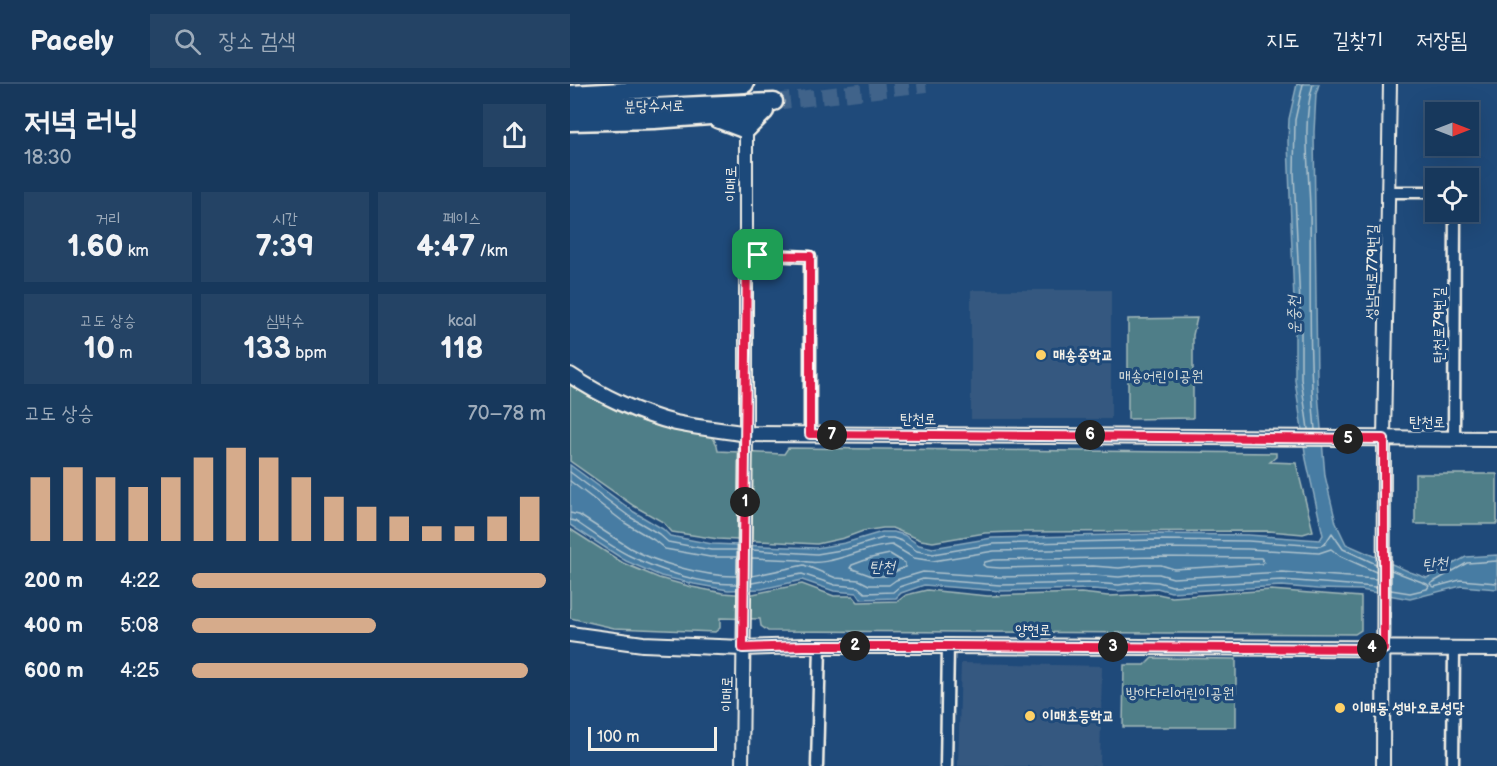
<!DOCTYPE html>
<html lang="ko">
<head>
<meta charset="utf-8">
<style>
	:root { --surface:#17385c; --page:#244365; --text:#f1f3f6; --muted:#9eacbb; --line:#365272; --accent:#d6ab8b }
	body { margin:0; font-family:"Balsamiq Sans","Poor Story",sans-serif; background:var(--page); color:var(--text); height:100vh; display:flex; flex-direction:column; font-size:22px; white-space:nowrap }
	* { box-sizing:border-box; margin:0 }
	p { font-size:20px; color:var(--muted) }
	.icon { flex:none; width:33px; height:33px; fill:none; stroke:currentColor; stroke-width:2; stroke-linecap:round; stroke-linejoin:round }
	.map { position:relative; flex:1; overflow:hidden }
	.side { display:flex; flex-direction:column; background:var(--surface); width:570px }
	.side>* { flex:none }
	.needle { width:39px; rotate:90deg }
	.buttons { position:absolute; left:855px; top:18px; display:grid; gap:12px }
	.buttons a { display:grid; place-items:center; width:54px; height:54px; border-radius:0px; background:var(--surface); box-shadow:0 6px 24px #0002,0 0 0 2px var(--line); font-size:30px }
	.scale { position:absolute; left:18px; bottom:15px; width:129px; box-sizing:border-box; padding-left:6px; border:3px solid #f4f1e8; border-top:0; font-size:16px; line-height:21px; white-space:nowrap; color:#f4f1e8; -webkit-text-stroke:4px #1f4a7a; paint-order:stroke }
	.pin { position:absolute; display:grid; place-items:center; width:51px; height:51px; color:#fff; margin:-26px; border-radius:12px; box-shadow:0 3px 9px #0006 }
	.km { position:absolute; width:30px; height:30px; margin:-15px; border-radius:50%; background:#222; color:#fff; font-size:16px; line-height:30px; text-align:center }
	.round { display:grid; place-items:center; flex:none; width:63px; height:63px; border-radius:0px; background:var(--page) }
	.head { display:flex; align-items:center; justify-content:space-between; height:102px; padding:0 24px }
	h1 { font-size:33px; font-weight:700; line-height:45px }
	.stats { display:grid; grid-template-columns:repeat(3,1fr); gap:9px; height:102px; padding:6px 24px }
	.stats div { display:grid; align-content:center; border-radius:0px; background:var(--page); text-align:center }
	.stats b { font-size:30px; font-weight:700 }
	.stats small { font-size:16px; font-weight:400 }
	.stats p { font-size:16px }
	.chart { height:168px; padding:12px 24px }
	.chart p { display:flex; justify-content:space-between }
	.chart svg { width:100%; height:108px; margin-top:6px; stroke:var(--accent); stroke-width:6 }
	ul { padding:0 24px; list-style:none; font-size:20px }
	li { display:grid; grid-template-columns:96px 72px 1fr; align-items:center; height:45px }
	li i { height:15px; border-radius:8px; background:var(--accent) }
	header { display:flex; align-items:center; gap:36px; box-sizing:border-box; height:84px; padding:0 30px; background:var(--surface); border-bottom:2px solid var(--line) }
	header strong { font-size:28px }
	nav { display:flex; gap:33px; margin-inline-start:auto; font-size:21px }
	.search { width:420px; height:54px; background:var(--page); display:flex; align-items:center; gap:15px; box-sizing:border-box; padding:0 21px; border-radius:0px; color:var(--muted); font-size:22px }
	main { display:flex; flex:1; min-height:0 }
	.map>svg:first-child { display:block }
	.built { fill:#365880 }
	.green { fill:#507e88; stroke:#a2b8b8; stroke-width:1.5 }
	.water { fill:#467ca3; stroke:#8cabbf; stroke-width:1.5 }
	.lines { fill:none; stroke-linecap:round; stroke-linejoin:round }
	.shore { stroke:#aec2cc; stroke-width:1.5 }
	.trunk-tunnel { stroke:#3f638a; stroke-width:16; stroke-dasharray:16 8; stroke-linecap:butt }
	.minor-casing { stroke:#f4f1e8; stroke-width:15 }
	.tertiary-casing { stroke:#f4f1e8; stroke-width:16 }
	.secondary-casing { stroke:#f4f1e8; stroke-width:18 }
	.trunk-casing { stroke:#f4f1e8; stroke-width:21 }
	.minor { stroke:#1f4a7a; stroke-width:10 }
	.tertiary { stroke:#1f4a7a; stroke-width:12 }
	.secondary { stroke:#1f4a7a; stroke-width:14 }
	.trunk { stroke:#1f4a7a; stroke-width:16 }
	.route-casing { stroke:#fff; stroke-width:12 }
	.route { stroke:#e11d48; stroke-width:8 }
	.poi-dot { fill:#ffd166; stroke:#1f4a7a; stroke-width:2 }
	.labels { text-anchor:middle; stroke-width:6; stroke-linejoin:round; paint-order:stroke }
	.street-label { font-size:15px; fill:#f4f1e8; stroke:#1f4a7a }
	.poi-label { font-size:15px; font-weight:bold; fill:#f4f1e8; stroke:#1f4a7a; text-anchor:start }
	.park-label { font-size:15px; fill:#dbe0da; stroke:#1f4a7a }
	.water-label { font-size:16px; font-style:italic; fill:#dadfde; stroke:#1f4a7a }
</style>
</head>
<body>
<header>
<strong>Pacely</strong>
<div class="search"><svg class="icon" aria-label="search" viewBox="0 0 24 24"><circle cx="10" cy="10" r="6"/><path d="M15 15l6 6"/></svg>장소 검색</div>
<nav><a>지도</a><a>길찾기</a><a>저장됨</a></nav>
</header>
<main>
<section class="side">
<div class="head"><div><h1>저녁 러닝</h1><p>18:30</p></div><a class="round"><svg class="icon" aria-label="share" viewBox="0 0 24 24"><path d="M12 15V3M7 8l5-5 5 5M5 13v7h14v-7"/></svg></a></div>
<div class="stats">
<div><p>거리</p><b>1.60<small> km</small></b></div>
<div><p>시간</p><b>7:39</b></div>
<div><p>페이스</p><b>4:47<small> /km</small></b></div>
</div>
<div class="stats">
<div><p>고도 상승</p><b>10<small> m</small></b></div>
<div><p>심박수</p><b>133<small> bpm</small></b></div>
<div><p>kcal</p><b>118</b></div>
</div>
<div class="chart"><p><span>고도 상승</span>70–78 m</p>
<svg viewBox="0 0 160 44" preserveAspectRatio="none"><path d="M5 44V18M15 44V14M25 44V18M35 44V22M45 44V18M55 44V10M65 44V6M75 44V10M85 44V18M95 44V26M105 44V30M115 44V34M125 44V38M135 44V38M145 44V34M155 44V26"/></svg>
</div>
<ul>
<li><b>200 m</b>4:22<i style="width:100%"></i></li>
<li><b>400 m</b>5:08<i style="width:52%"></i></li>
<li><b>600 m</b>4:25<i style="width:95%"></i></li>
</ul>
</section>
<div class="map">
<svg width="927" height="682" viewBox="0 0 927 682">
	<rect width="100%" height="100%" fill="#1f4a7a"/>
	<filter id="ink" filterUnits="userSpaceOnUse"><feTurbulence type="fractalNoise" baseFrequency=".0167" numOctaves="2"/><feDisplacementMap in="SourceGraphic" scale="12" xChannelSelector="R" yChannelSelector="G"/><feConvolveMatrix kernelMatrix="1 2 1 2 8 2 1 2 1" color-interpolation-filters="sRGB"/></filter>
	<g filter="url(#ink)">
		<g class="built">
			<rect x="401" y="206" width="140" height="129"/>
			<path d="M 391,579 L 532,582 L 530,682 L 388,682 Z"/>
		</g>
		<g class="green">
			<path d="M 627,234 L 623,251 L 623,334 L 558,335 L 558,235 Z"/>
			<path d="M 0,301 C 49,332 84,345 142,352 L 147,361 L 148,367 L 214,370 L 218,364 L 706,369 L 706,373 L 700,378 L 726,379 L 743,447 L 733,450 L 699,447 L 446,448 L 415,449 L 363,458 L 351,456 L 322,444 L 313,444 L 293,447 L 274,454 L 247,460 L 148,455 L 102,448 L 93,438 L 64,422 L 0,377 Z"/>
			<rect x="845" y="390" width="82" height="50"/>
			<path d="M 0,445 L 53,479 L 89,494 L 122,503 L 153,509 L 178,511 L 232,500 L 264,512 L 283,512 L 288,518 L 328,517 L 336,511 L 357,506 L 418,512 L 511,509 L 538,512 L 588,510 L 602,513 L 701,506 L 791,513 L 791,546 L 785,550 L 198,547 L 191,542 L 190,535 L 150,534 L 150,544 L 145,548 L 44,544 L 0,534 Z"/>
			<path d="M 582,574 L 666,575 L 666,643 L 553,643 L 554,581 L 575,581 Z"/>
		</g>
		<path class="water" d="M 727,0 L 749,0 L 746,10 L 744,48 L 747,297 L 755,392 L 766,439 L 776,460 L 840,488 L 857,494 L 896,473 L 927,471 L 927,505 L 891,502 L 840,515 L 791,506 L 747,505 L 712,502 L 601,508 L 587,504 L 548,507 L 523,505 L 430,507 L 354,501 L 331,509 L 326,514 L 291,515 L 287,509 L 264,507 L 232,496 L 192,505 L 158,506 L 124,500 L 91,492 L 56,477 L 0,441 L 0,381 L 64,428 L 93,445 L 100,452 L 142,460 L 246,464 L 275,459 L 312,448 L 324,448 L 334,451 L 349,461 L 363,464 L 422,454 L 587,450 L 678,451 L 750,456 L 753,451 L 736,375 L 725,296 L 725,244 L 718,58 L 719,35 Z"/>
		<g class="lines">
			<g class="shore">
				<path d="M 733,0 L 725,36 L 724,89 L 731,243 L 731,295 L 738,345"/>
				<path d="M 743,0 C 732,37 739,86 740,124 C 741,198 738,272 745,346"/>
				<path d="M 0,388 L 60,433 L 89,450 L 98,458 L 141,466 L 167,466"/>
				<path d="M 0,397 L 55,439 L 84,456 L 95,465 L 140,473 L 167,473"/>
				<path d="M 0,429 L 9,431 C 26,442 43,453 60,464 C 87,479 135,493 167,492"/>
				<path d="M 0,436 L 5,437 C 23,449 41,463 60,472 C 91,487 132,501 167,500"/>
				<path d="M 182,466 L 247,470 L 277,465 L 313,454 L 323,454 L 332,457 L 347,467 L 363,470 L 423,460 L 587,456 L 678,457 L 750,462 L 755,460 L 762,449 L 773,465 L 806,480"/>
				<path d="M 320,470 L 335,479 L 335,483 L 316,492 L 302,492 L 280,484 L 282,481 L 301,474 Z"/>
				<path d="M 587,473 L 691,474 L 694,478 L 691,480 L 604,485 L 591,481 L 574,481 L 549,484 L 523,482 L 430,484 L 416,483 L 413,481 L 415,478 L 424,476 Z"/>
				<path d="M 182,474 L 229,476 C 257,486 292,462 322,461 L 344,474 L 363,477 L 424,467 L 587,464 L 678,465 L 749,469 L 761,465 L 770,472 L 806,488"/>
				<path d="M 927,477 L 897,479 L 860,500 L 864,503 L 890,496 L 927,499"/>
				<path d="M 182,492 L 234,481 L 266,494 L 289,496 L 299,501 L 319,501 L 326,496 L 353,488 L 430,493 L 523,491 L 549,493 L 574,490 L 589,490 L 603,494 L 712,488 L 806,495"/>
				<path d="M 182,499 L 232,490 L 265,501 L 288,503 L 295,509 L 323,508 L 329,503 L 353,495 L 430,501 L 523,499 L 549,501 L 574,497 L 588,498 L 602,502 L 712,496 L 806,503"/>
				<path d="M 821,506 L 840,509 L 857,505 L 859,502 L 857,500 L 821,486"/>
			</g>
			<path class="trunk-tunnel" d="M 204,18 L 356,0"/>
			<defs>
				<g id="minor">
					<path d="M 819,108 L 866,108"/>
					<path d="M 177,170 L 240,173 L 240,350"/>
					<path d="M 884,355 L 885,128"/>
					<path d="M 247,682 L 250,562"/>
					<path d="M 376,682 L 378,562"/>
					<path d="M 883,682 L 884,565"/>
				</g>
				<g id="tertiary">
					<path d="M 172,682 L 176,350 L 176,46"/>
					<path d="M 813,682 L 814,355 L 820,0"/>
				</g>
				<g id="secondary">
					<path d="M 0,291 C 31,312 70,330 106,339 C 129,344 153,346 176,350 L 927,355"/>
					<path d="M 0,550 L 73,560 L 173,564 L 233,562 L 378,562 L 927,565"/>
				</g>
				<g id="trunk">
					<path d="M 0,10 L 175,0"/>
					<path d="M 0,23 L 82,23 L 204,18"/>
					<path d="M 147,35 L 176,46 L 195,27"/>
					<path d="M 0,38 L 84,36 L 182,29"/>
				</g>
			</defs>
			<use href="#minor" class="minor-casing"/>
			<use href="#tertiary" class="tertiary-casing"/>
			<use href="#secondary" class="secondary-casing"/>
			<use href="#trunk" class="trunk-casing"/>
			<use href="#minor" class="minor"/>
			<use href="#tertiary" class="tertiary"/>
			<use href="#secondary" class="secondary"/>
			<use href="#trunk" class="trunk"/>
		</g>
	</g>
	<g class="lines" filter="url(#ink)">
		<defs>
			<path id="route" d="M 177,171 L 240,172 L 240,350 L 814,355 L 814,565 L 378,562 L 233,562 L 173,564 Z"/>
		</defs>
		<use href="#route" class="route-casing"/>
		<use href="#route" class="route"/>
	</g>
	<g class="poi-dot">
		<circle cx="471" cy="271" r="6"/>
		<circle cx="770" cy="624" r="6"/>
		<circle cx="460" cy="632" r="6"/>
	</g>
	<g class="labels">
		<g class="street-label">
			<text transform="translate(84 22) rotate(-1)" y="5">분당수서로</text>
			<text transform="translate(161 100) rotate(-90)" y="5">이매로</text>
			<text transform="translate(802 188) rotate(-89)" y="5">성남대로779번길</text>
			<text transform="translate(869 241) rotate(-90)" y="5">탄천로79번길</text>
			<text x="348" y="340">탄천로</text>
			<text x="857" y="343">탄천로</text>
			<text x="463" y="551">양현로</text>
			<text transform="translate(157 610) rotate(-89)" y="5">이매로</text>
		</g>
		<g class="poi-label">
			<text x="483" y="276">매송중학교</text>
			<text x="782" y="629">이매동 성바오로성당</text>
			<text x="472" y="637">이매초등학교</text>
		</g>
		<g class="park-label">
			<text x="591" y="297">매송어린이공원</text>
			<text x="610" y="614">방아다리어린이공원</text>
		</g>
		<g class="water-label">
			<text transform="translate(723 231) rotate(-91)" y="6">운중천</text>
			<text transform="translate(865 479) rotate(-5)" y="6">탄천</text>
			<text x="312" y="488">탄천</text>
		</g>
	</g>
</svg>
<div class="buttons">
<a><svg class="needle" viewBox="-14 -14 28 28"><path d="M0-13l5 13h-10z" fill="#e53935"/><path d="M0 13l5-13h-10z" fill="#9eacbb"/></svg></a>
<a><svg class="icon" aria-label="locate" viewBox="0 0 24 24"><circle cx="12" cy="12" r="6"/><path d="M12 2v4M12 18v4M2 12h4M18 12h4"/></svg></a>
</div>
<div class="scale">100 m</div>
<div class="pin" style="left:188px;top:171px;background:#1e9e55"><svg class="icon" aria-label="arrive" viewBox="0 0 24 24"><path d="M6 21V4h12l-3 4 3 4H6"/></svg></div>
<b class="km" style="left:175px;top:418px">1</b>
<b class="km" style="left:285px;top:562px">2</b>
<b class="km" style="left:543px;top:563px">3</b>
<b class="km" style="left:802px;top:564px">4</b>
<b class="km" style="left:778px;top:355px">5</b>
<b class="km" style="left:520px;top:351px">6</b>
<b class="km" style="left:262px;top:351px">7</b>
</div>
</main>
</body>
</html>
